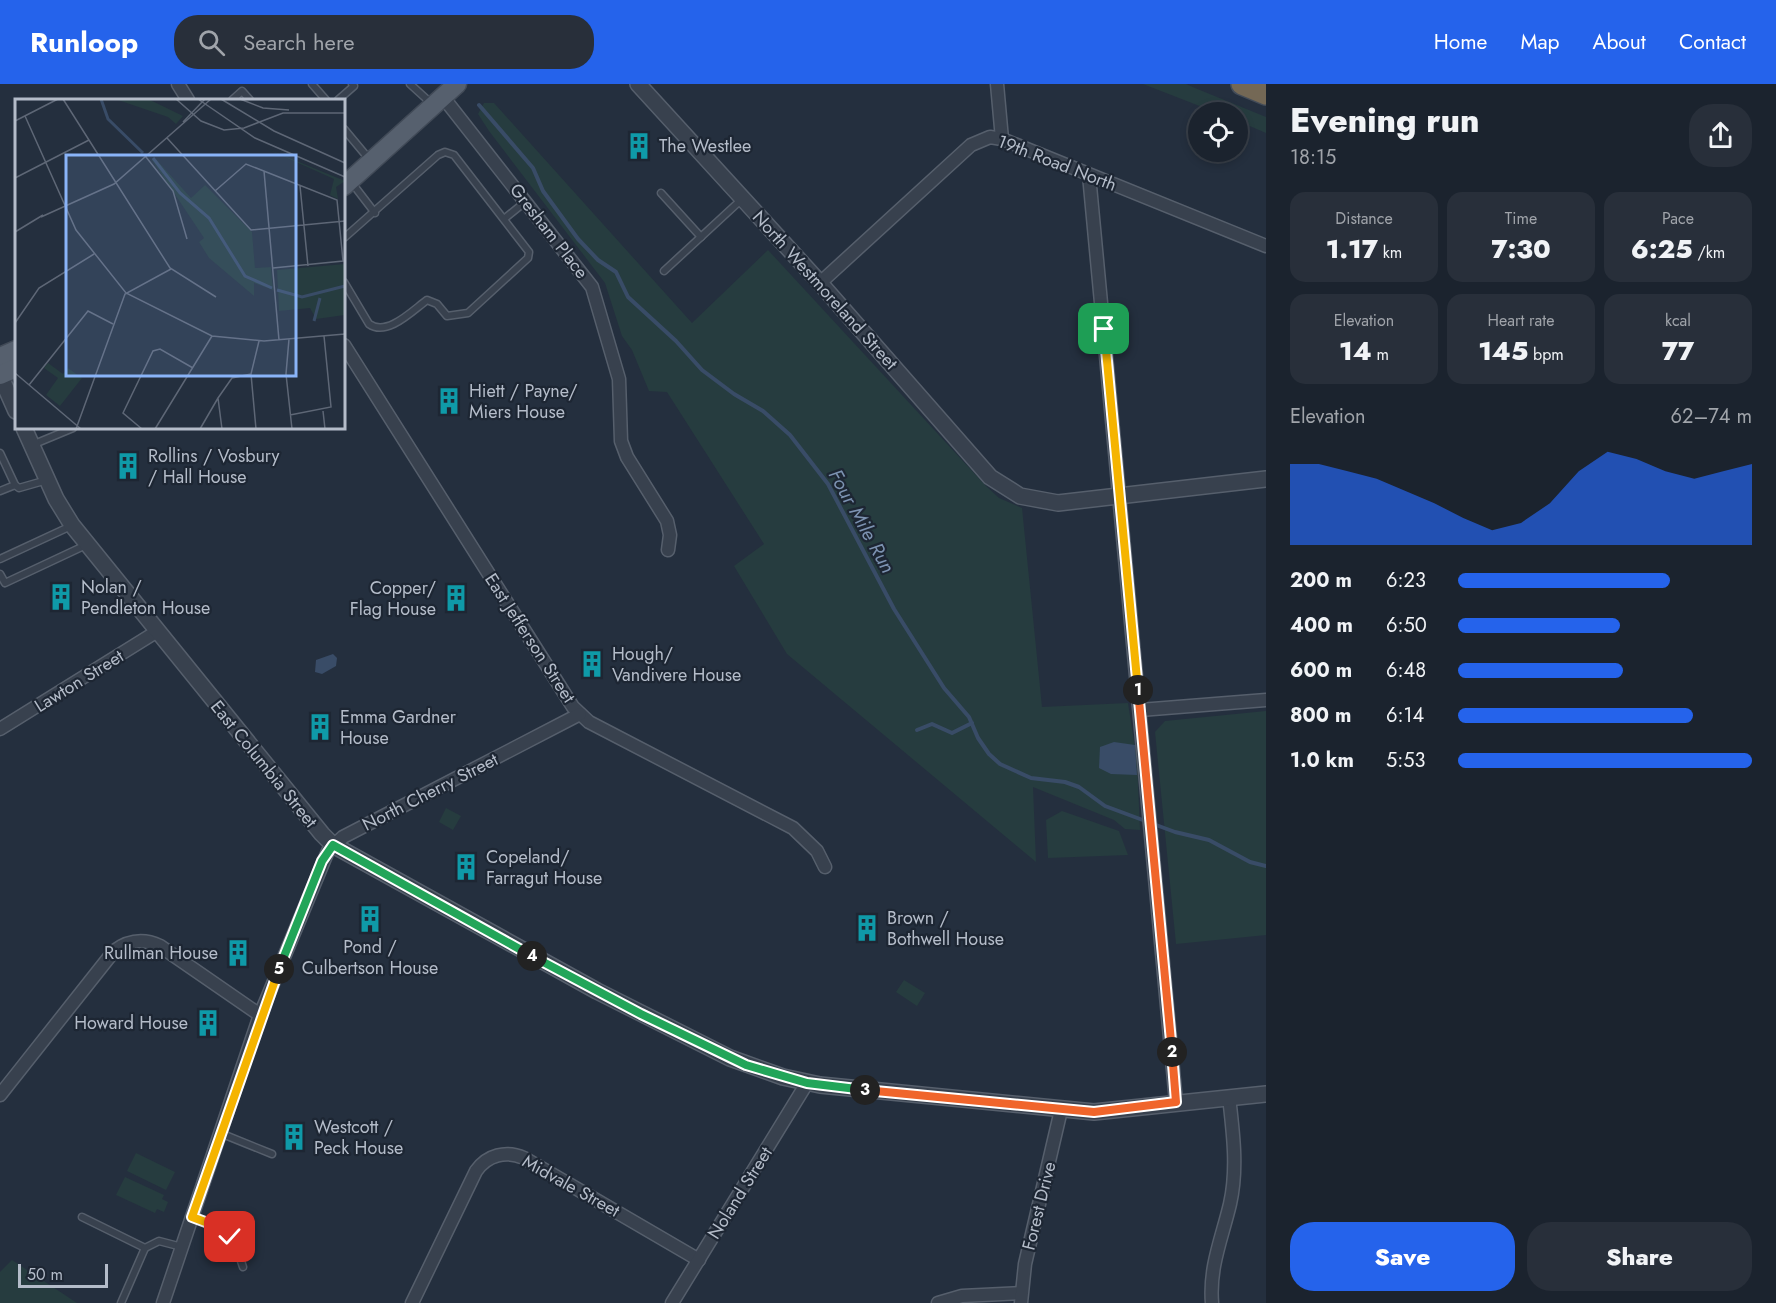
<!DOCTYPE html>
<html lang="en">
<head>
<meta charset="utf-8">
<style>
	:root { --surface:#1b232e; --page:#282f3a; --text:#f1f3f6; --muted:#a0a4aa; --line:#39404a; --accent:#2563eb }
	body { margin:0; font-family:Jost,sans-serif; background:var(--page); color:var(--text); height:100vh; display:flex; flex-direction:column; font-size:22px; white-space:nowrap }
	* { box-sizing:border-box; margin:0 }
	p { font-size:20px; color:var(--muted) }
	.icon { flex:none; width:33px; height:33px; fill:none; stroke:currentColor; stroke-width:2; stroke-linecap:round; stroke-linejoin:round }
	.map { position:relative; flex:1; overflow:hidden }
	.sheet { display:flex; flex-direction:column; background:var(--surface); width:510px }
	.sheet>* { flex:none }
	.buttons { position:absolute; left:1188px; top:18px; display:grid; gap:12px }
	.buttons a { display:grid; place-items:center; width:60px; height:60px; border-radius:50%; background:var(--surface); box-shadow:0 3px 9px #0003,0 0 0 2px var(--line); font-size:30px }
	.scale { position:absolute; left:18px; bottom:15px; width:90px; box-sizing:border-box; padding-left:6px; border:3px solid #b4bcc9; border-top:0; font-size:16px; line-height:21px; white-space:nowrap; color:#b4bcc9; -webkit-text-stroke:4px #1d2633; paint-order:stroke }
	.pin { position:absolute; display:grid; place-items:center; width:51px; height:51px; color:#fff; margin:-26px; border-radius:12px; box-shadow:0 3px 9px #0006 }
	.km { position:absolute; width:30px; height:30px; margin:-15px; border-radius:50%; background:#222; color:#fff; font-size:16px; line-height:30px; text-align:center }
	.round { display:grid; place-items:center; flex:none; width:63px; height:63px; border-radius:24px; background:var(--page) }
	.head { display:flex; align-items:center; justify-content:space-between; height:102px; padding:0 24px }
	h1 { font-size:33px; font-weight:800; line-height:45px }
	.metrics { display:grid; grid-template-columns:repeat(3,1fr); gap:9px; height:102px; padding:6px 24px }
	.metrics div { display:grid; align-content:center; border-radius:15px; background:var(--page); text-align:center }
	.metrics b { font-size:26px; font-weight:800 }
	.metrics small { font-size:16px; font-weight:400 }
	.metrics p { font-size:16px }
	.chart { height:168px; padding:12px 24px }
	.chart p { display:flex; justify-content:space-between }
	.chart svg { width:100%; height:108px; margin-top:6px; fill:var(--accent); opacity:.7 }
	.action { display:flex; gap:12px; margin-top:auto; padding:12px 24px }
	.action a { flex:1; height:69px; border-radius:24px; background:var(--accent); color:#fff; font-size:24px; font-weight:800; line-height:69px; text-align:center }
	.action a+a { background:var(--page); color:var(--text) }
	ul { padding:0 24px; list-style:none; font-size:20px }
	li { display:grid; grid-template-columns:96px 72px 1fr; align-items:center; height:45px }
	li i { height:15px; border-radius:8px; background:var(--accent) }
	header { display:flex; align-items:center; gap:36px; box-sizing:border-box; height:84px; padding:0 30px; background:var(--accent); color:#fff }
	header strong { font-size:28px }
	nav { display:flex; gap:33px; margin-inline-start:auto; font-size:21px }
	.search { width:420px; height:54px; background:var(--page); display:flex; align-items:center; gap:15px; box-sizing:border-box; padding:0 21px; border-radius:24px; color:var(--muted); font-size:22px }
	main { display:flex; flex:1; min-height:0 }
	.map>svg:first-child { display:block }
	.green { fill:#263c3f }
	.water { fill:#394c67 }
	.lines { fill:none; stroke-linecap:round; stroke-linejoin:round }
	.stream { stroke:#394c67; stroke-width:4 }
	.service-casing { stroke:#565f6c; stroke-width:9 }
	.minor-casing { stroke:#565f6c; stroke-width:15 }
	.tertiary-casing { stroke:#565f6c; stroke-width:18 }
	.primary-casing { stroke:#414a57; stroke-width:21 }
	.motorway-casing { stroke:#434c59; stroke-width:24 }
	.service { stroke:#38414e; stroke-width:6 }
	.minor { stroke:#38414e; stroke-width:12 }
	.tertiary { stroke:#38414e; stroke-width:15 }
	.primary { stroke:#56606e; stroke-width:18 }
	.motorway { stroke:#746855; stroke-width:21 }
	.split-1-casing { stroke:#fff; stroke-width:12 }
	.split-2-casing { stroke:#fff; stroke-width:12 }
	.split-3-casing { stroke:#fff; stroke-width:12 }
	.split-4-casing { stroke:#fff; stroke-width:12 }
	.split-5-casing { stroke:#fff; stroke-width:12 }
	.split-6-casing { stroke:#fff; stroke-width:12 }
	.split-1 { stroke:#f5b400; stroke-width:8 }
	.split-2 { stroke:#f0652b; stroke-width:8 }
	.split-3 { stroke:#f0652b; stroke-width:8 }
	.split-4 { stroke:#22a559; stroke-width:8 }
	.split-5 { stroke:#22a559; stroke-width:8 }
	.split-6 { stroke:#f5b400; stroke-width:8 }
	.labels { text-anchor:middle; stroke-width:4.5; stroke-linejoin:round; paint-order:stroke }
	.poi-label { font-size:18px; fill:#b4bcc9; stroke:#1d2633; text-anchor:start }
	.street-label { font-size:18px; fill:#b4bcc9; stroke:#1d2633 }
	.water-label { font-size:20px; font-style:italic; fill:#7c92b1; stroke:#1d2633 }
	.inset-river { fill:none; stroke:#394c67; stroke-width:3 }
	.inset-road { fill:none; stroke:#5e6776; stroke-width:1.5 }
	.view { fill:#8ab4f8; fill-opacity:0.15; stroke:#8ab4f8; stroke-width:3 }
	.inset-edge { fill:none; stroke:#b4bcc9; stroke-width:3 }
</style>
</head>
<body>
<header>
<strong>Runloop</strong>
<div class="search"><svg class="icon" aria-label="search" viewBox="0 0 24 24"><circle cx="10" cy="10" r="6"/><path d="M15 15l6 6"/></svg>Search here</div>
<nav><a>Home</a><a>Map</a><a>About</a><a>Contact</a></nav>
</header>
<main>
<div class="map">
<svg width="1266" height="1219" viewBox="0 0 1266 1219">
	<rect width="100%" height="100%" fill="#242f3e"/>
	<g class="green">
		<path d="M 1143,0 L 1186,0 L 1195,4 L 1266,33 L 1266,49 L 1238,37 L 1238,28 L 1215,28 Z"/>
		<path d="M 484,19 L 494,19 L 692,239 L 768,166 L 986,402 L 999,414 L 1022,424 L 1042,623 L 1128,619 L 1137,677 L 1140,746 L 1125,745 L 1114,736 L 1033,703 L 1036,778 L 787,570 L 734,482 L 764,460 L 667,308 L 649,307 L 632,266 L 622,252 L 605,199 L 489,47 L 478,30 Z"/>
		<path d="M 1266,627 L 1266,851 L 1176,860 L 1155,648 L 1165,637 Z"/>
		<path d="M 446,724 L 461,732 L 453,746 L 439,738 Z"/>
		<path d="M 1062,727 L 1119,747 L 1128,771 L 1048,774 L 1046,736 Z"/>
		<path d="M 904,896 L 925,909 L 917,922 L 896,908 Z"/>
		<path d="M 136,1069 L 175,1088 L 166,1106 L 127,1087 Z"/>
		<path d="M 125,1093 L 164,1111 L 162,1115 L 168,1118 L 164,1128 L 157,1125 L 155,1129 L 116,1111 Z"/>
		<path d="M 12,1176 L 77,1219 L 0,1219 L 0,1188 Z"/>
	</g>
	<g class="water">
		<path d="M 333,570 L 337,574 L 336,582 L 322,590 L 315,588 L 316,576 Z"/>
		<path d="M 1114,658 L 1135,661 L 1137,691 L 1111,690 L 1099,684 L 1100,663 Z"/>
	</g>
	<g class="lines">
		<g class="stream">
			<path d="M 479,21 L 533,84 L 543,107 L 578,155 L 598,176 L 616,188 L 628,213 L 676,257 L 702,286 L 734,310 L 763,327 L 790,351 L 828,400 L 894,525 L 944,604 L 969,633 L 978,654 L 989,670 L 1000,680 L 1031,694 L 1065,698 L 1079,703 L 1105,722 L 1175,748 L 1209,756 L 1250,778 L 1266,782"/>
			<path d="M 917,646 L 932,640 L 952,649 L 972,639"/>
		</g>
		<defs>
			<g id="service">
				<path d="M 312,0 L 326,16"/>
				<path d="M 410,0 L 432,20"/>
				<path d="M 232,16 L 242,7 L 250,16"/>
				<path d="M 338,16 L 354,2 L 352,0"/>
				<path d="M 344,45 L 369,75"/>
				<path d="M 352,99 L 375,129"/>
				<path d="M 661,109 L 701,153"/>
				<path d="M 504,135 L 525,118"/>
				<path d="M 344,154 L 438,71 L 445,68 L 454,71 L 529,168 L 528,174 L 468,229 L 447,232 L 437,220 L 427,216 C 412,227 387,253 369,240 L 344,198"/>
				<path d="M 664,187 L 742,115"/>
				<path d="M 32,361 L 73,344"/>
				<path d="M 0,369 L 15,401 L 0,407"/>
				<path d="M 15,401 L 19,404 L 47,396"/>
				<path d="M 0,475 L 71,442"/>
				<path d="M 0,490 L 5,499 L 86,461"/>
				<path d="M 220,1049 L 272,1070"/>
				<path d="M 82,1133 L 145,1164 L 159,1157 L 182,1163"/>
				<path d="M 192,1133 C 221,1142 235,1154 243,1183"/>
				<path d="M 121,1219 L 145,1164"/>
			</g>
			<g id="minor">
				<path d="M 178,0 L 188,16"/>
				<path d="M 997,0 L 1002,55"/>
				<path d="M 443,13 L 592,203 L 619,295 L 621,357 L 627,373 L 667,437 L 670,451 L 668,466"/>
				<path d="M 1089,91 L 1176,1018"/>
				<path d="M 820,199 L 971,61 L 990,53 L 1002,55 L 1266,162"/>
				<path d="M 344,261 L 573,623 L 589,638 L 793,744 L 817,767 L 825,783"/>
				<path d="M 1140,626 L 1266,616"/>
				<path d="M 0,645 L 156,548"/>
				<path d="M 0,1011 L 114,867 C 129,856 143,854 160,862 L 260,931"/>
				<path d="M 163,1219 L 260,931 L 328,767 L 343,753 L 580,630"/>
				<path d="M 412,1219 L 476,1087 C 487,1071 506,1066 524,1074 L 699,1176"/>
				<path d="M 672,1219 L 807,999"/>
				<path d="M 938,1219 L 962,1212 L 1021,1209"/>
				<path d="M 1021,1219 L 1025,1180 L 1061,1026"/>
				<path d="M 1212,1219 C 1209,1183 1222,1154 1230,1120 C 1238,1085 1233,1048 1229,1013"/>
			</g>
			<g id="tertiary">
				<path d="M 638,0 L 820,199 L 990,393 L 1020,412 L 1058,419 L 1266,395"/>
				<path d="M 0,291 L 16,327"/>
				<path d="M 24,344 L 56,415 L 72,441 L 322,750 L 333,761 L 597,907 L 730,974 L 783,993 L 820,1001 L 1094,1028 L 1266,1010"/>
			</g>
			<g id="primary">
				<path d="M 344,102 L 457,0"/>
				<path d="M 0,273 L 16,266"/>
				<path d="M 0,291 L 16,284"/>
			</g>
			<path id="motorway" d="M 1242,0 L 1266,10"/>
		</defs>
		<use href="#service" class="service-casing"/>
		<use href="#minor" class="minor-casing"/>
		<use href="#tertiary" class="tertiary-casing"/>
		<use href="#primary" class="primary-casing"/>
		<use href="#motorway" class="motorway-casing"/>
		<use href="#service" class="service"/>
		<use href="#minor" class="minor"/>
		<use href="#tertiary" class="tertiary"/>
		<use href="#primary" class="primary"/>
		<use href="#motorway" class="motorway"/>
	</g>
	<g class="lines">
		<defs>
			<path id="split-1" d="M 1104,245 L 1138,606"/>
			<path id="split-2" d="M 1138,606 L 1172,968"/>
			<path id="split-3" d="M 865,1006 L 1094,1028 L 1176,1018 L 1172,968"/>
			<path id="split-4" d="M 532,872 L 641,930 L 746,981 L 807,999 L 865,1006"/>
			<path id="split-5" d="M 279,885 L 322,777 L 333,761 L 532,872"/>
			<path id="split-6" d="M 230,1153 L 216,1142 L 192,1133 L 279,885"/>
		</defs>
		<use href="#split-1" class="split-1-casing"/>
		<use href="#split-2" class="split-2-casing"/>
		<use href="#split-3" class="split-3-casing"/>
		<use href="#split-4" class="split-4-casing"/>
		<use href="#split-5" class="split-5-casing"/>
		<use href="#split-6" class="split-6-casing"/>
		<use href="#split-1" class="split-1"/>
		<use href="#split-2" class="split-2"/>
		<use href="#split-3" class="split-3"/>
		<use href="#split-4" class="split-4"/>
		<use href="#split-5" class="split-5"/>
		<use href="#split-6" class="split-6"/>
	</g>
	<defs>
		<symbol id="building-bare" viewBox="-9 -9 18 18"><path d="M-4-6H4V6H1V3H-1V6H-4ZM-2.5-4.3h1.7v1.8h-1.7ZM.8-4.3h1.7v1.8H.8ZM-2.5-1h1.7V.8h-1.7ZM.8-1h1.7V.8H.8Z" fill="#0f9aa8" stroke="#1d2633" stroke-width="2.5" paint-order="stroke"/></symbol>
	</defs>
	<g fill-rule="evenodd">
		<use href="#building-bare" x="620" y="43" width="38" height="38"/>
		<use href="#building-bare" x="430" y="298" width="38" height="38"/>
		<use href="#building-bare" x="109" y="363" width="38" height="38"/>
		<use href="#building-bare" x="42" y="494" width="38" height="38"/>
		<use href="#building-bare" x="437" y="495" width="38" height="38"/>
		<use href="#building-bare" x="573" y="561" width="38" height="38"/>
		<use href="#building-bare" x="301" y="624" width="38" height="38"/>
		<use href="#building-bare" x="447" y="764" width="38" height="38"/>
		<use href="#building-bare" x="351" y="816" width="38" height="38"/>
		<use href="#building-bare" x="848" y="825" width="38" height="38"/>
		<use href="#building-bare" x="219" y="850" width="38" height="38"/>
		<use href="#building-bare" x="189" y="920" width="38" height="38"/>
		<use href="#building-bare" x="275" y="1034" width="38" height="38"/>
	</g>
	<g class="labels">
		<g class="poi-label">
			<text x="659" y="68">The Westlee</text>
			<text x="469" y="313">Hiett / Payne/<tspan x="469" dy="21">Miers House</tspan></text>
			<text x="148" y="378">Rollins / Vosbury<tspan x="148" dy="21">/ Hall House</tspan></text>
			<text x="81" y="509">Nolan /<tspan x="81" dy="21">Pendleton House</tspan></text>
			<text x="436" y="510" text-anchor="end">Copper/<tspan x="436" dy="21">Flag House</tspan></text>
			<text x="612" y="576">Hough/<tspan x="612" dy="21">Vandivere House</tspan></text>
			<text x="340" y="639">Emma Gardner<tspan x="340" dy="21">House</tspan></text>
			<text x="486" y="779">Copeland/<tspan x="486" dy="21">Farragut House</tspan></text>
			<text x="887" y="840">Brown /<tspan x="887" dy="21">Bothwell House</tspan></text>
			<text x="370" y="869" text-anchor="middle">Pond /<tspan x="370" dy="21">Culbertson House</tspan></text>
			<text x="218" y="875" text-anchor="end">Rullman House</text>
			<text x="188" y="945" text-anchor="end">Howard House</text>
			<text x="314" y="1049">Westcott /<tspan x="314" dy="21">Peck House</tspan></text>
		</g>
		<g class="street-label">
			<text transform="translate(1057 79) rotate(21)" y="6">19th Road North</text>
			<text transform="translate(549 147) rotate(52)" y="6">Gresham Place</text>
			<text transform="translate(825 206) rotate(48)" y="6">North Westmoreland Street</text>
			<text transform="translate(530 554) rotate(57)" y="6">East Jefferson Street</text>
			<text transform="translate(79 597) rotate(-32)" y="6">Lawton Street</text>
			<text transform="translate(264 680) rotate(51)" y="6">East Columbia Street</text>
			<text transform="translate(430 708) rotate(-27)" y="6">North Cherry Street</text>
			<text transform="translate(571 1102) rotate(29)" y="6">Midvale Street</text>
			<text transform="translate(740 1109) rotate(-58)" y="6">Noland Street</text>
			<text transform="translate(1039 1122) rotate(-76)" y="6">Forest Drive</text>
		</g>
		<g class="water-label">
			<text transform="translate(862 437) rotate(61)" y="7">Four Mile Run</text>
		</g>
	</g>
	<g transform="translate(15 15)">
		<rect width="330" height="330" fill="#242f3e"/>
		<path d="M 100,0 L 133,0 L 168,17 L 161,25 L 153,18 ZM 250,49 L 330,82 L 321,88 L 323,100 L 315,96 L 319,80 ZM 140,59 L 176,99 L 190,86 L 237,133 L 240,169 L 256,168 L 258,191 L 239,184 L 239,197 L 194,159 L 184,143 L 189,139 L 137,61 ZM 330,165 L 330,216 L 301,220 L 295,209 L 264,212 L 262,171 ZM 33,264 L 48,275 L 53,269 L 67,279 L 45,307 L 31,296 L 43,279 L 29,269 Z" fill="#263c3f"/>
		<path class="inset-river" d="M 86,0 L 93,20 L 128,54M 138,59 L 165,94 L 194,119 L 230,177 L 257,189M 262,191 L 287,198 L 330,187M 299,222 L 305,199"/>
		<path class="inset-road" d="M 48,0 L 155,169 L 201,198M 161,0 L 186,22 L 209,31 L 229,29 L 268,14 L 330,14M 183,0 L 240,39 L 330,78M 206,0 L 259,32 L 330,64M 225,0 L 248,9 L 274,11M 10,17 L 61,131 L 111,194 L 197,237 L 249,242 L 330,235M 0,22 L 43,0M 168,23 L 190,0M 152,39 L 236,131 L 330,122M 131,58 L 158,92 L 172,140M 249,72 L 264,241M 0,79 L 74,41M 285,87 L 293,167M 200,92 L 231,65 L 322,101 L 328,162 L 258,169M 26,118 L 99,85 L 196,0M 0,133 L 28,116M 0,224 L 24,189 L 79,155M 274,240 L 271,275 L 277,330M 0,274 L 66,330M 14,286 L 73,212 L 98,225M 308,312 L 310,330M 275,316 L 316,308 L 309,237M 61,330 L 110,195 L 156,170M 127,330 L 108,314 L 138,252 L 145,250 L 178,269M 140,330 L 197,237M 185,330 L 203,299M 207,330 L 203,299 L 217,279 L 236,275M 241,330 L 236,275 L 244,242"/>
		<path class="view" d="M 51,56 L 281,56 L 281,277 L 51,277 Z"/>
		<rect width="330" height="330" class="inset-edge"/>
	</g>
</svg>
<div class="buttons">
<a><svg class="icon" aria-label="locate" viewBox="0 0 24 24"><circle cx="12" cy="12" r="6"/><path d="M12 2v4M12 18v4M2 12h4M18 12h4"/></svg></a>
</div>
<div class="scale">50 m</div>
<div class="pin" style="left:1104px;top:245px;background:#1e9e55"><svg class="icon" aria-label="arrive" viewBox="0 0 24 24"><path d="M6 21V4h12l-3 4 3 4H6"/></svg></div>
<div class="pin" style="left:230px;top:1153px;background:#d93025"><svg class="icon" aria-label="check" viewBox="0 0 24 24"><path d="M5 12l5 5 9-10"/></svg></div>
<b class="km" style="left:1138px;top:606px">1</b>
<b class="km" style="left:1172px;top:968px">2</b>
<b class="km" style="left:865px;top:1006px">3</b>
<b class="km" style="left:532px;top:872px">4</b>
<b class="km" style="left:279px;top:885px">5</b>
</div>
<section class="sheet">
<div class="head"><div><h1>Evening run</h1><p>18:15</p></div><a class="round"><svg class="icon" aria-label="share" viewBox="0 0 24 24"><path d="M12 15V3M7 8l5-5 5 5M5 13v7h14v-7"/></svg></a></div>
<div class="metrics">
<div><p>Distance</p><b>1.17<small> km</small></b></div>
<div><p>Time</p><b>7:30</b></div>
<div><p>Pace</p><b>6:25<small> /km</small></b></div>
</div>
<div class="metrics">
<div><p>Elevation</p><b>14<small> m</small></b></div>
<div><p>Heart rate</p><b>145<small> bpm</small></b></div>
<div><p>kcal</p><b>77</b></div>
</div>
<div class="chart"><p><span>Elevation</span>62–74 m</p>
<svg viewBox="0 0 160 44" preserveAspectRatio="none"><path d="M0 44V11L10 11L20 14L30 17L40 22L50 27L60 33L70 38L80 35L90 27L100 14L110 6L120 9L130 14L140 17L150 14L160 11V44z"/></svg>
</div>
<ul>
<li><b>200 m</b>6:23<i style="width:72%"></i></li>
<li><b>400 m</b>6:50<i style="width:55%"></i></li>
<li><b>600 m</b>6:48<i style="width:56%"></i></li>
<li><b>800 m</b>6:14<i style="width:80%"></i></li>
<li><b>1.0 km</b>5:53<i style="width:100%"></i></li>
</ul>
<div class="action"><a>Save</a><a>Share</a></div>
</section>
</main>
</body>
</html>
